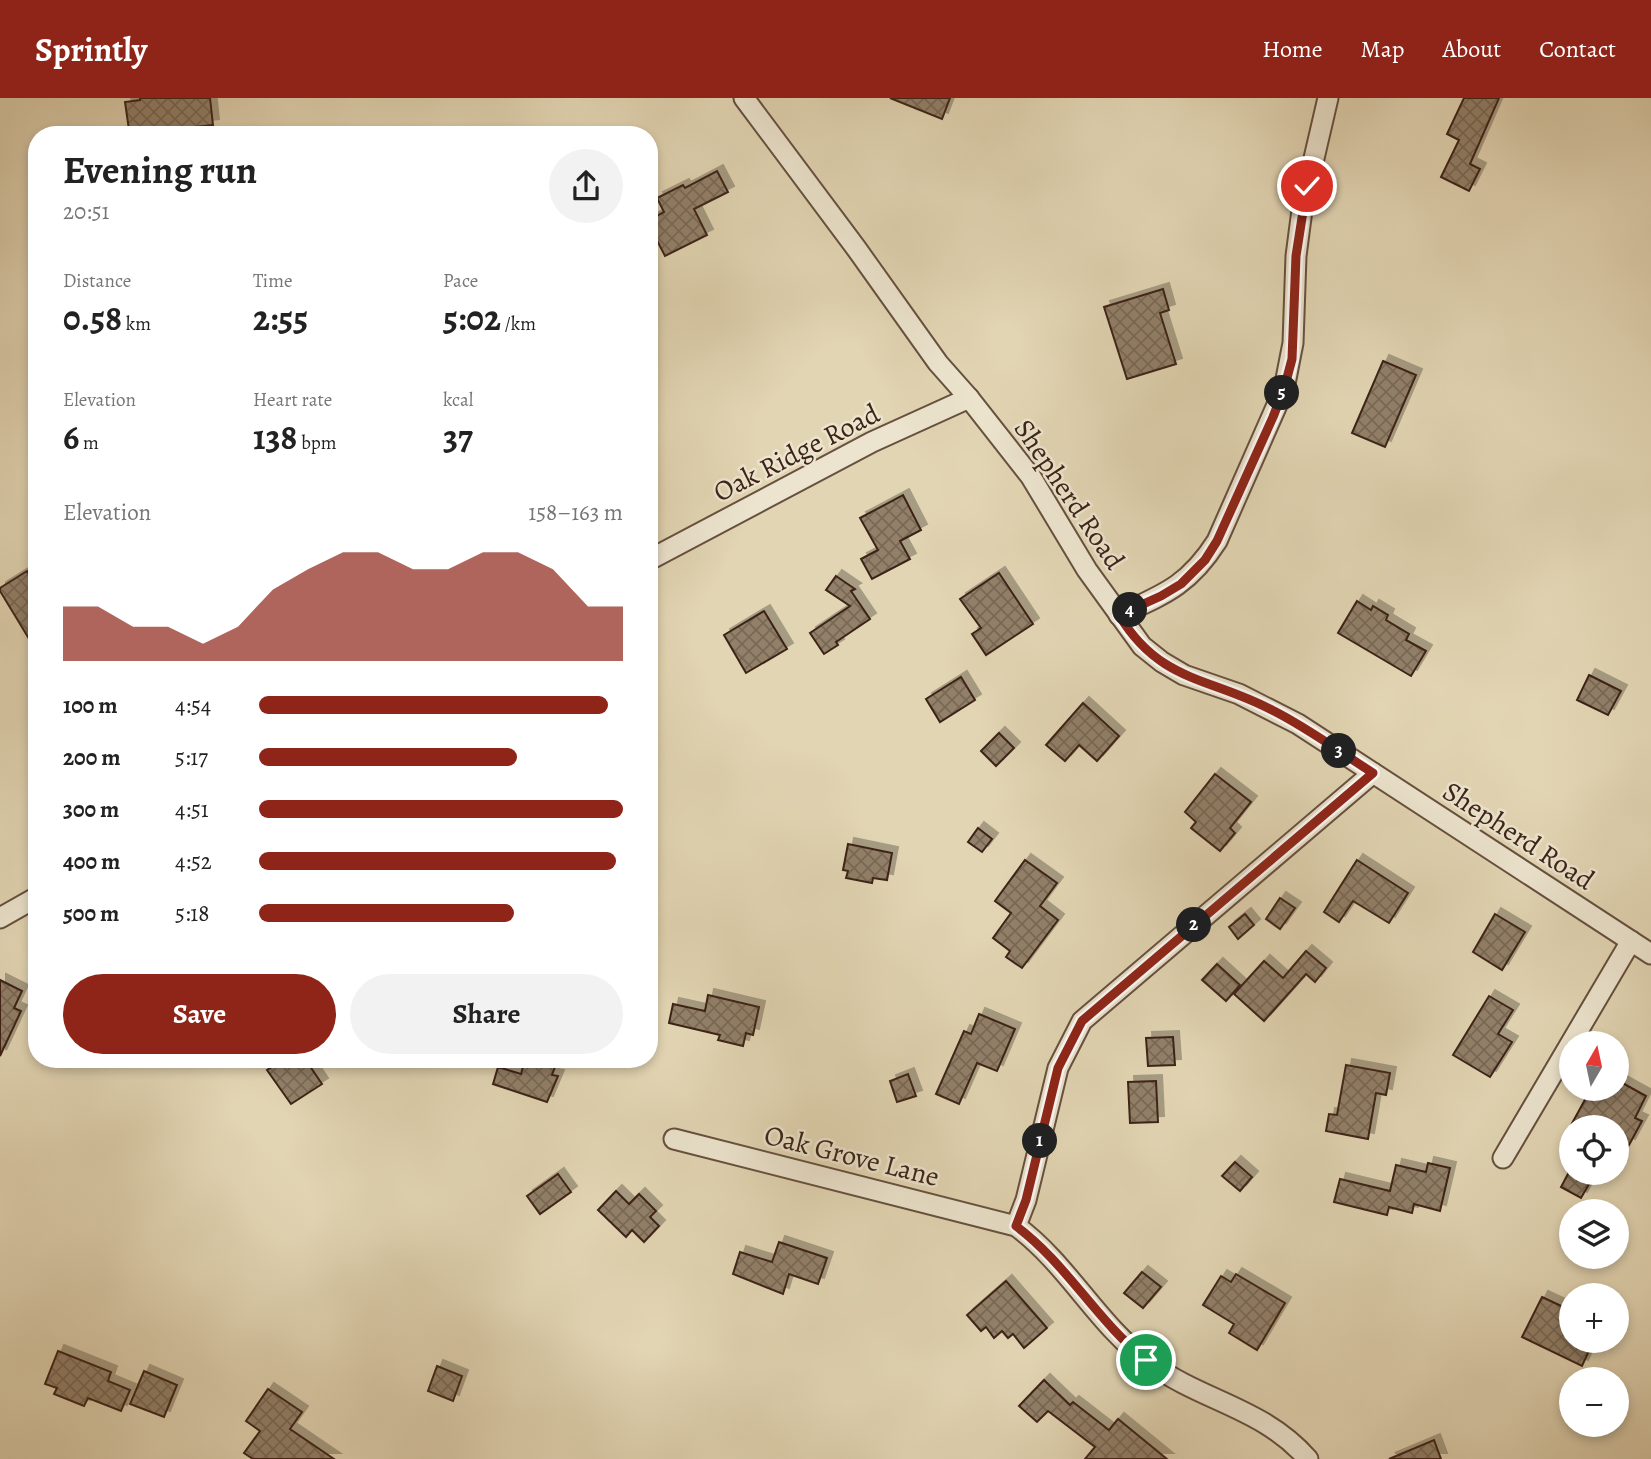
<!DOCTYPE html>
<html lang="en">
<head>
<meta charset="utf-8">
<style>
	:root { --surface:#fff; --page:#f2f2f2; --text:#222; --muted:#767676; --accent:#8f2418 }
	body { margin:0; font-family:Alegreya,serif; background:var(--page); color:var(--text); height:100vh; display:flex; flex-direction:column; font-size:26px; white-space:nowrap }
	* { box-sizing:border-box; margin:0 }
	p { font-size:23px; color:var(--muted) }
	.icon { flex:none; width:38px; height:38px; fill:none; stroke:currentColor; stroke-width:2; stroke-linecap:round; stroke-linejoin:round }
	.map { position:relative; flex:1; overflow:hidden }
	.sheet { position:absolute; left:28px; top:28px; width:630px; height:942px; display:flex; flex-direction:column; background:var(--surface); border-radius:28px; box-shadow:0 4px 10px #0003 }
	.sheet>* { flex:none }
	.needle { width:46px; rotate:9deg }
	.tools { position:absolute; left:1559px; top:933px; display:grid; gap:14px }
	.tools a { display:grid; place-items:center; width:70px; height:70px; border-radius:50%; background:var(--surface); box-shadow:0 4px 10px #0003; font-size:35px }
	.pin { position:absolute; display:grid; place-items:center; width:60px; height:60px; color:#fff; margin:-30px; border:4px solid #fff; border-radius:50%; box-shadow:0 2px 7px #0007 }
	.km { position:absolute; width:35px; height:35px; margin:-18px; border-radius:50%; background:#222; color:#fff; font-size:19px; line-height:35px; text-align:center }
	.round { display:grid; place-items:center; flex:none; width:74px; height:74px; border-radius:37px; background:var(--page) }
	.head { display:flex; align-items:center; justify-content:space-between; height:119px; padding:0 35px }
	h1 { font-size:38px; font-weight:600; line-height:52px }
	.metrics { display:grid; grid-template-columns:repeat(3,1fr); gap:10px; height:119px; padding:7px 35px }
	.metrics div { display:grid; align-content:center }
	.metrics b { font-size:35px; font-weight:600 }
	.metrics small { font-size:19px; font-weight:400 }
	.metrics p { font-size:19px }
	.chart { height:196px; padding:14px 35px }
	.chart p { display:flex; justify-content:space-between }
	.chart svg { width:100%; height:126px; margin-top:7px; fill:var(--accent); opacity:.7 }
	.cta { display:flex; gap:14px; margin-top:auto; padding:14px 35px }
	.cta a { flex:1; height:80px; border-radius:42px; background:var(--accent); color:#fff; font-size:28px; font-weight:600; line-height:80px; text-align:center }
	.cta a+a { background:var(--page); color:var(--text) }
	ul { padding:0 35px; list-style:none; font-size:23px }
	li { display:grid; grid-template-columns:112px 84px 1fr; align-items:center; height:52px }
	li i { height:18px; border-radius:9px; background:var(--accent) }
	header { display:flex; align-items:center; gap:42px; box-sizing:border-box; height:98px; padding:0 35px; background:var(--accent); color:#fff }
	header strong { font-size:33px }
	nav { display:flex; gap:38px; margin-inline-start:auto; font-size:24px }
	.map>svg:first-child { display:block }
	.building { fill:url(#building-cross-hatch); stroke:#3c2318; stroke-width:2; filter:url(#shadow) }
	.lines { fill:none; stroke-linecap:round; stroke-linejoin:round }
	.minor-casing { stroke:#66503f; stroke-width:23 }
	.minor { stroke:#ece4ce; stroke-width:19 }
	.route-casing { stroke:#fff; stroke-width:14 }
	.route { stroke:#8f2418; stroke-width:9 }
	.labels { text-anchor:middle; stroke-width:5; stroke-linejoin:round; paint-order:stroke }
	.street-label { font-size:28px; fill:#3c2318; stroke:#ece4ce }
</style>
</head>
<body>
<header>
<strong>Sprintly</strong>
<nav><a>Home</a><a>Map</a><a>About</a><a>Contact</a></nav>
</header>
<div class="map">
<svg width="1651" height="1361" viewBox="0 0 1651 1361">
	<defs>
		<pattern id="building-cross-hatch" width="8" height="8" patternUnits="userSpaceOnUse" patternTransform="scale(1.75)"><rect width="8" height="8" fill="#928069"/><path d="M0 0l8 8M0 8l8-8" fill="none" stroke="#786855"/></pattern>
		<filter id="shadow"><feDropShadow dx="6" dy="-6" stdDeviation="0" flood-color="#0004"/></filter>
	</defs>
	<rect width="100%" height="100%" fill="#e2d5b3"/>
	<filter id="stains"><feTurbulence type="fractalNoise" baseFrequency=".00286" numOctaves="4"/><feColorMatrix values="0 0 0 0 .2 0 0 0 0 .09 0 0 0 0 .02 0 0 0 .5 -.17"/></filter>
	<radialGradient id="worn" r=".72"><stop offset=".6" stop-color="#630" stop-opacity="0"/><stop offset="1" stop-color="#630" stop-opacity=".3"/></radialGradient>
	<g class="building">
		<path d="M 140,0 L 210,0 L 213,27 L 149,34 L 148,30 L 129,32 L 125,4 L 140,2 Z"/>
		<path d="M 890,0 L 950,0 L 942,21 Z"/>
		<path d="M 1464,0 L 1499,0 L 1470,66 L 1480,71 L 1469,93 L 1441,79 L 1459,42 L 1447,36 Z"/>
		<path d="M 717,73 L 728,94 L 694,111 L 707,137 L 665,158 L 649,127 L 649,122 L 664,114 L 657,100 L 683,87 L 685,90 Z"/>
		<path d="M 1163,191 L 1169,212 L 1160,215 L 1176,266 L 1127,281 L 1104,209 Z"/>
		<path d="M 1383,263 L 1416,277 L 1385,349 L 1352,335 Z"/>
		<path d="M 903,397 L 921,432 L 900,443 L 910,461 L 872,481 L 861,461 L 878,452 L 860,420 Z"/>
		<path d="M 27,473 L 37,488 L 37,554 L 0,493 L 0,490 Z"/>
		<path d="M 999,475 L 1033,526 L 986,557 L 972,536 L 981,530 L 960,501 Z"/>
		<path d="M 836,478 L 855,491 L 851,493 L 870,521 L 836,544 L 838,547 L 824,556 L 810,535 L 850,508 L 826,492 Z"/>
		<path d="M 1357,503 L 1371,512 L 1373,508 L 1388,517 L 1386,522 L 1409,536 L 1406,542 L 1426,553 L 1411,578 L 1338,535 Z"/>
		<path d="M 764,513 L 787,551 L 746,575 L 724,537 Z"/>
		<path d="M 1589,577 L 1621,593 L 1608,617 L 1577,602 Z"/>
		<path d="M 961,579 L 975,602 L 940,624 L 926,601 Z"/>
		<path d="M 1083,605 L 1119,638 L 1097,663 L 1079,647 L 1065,663 L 1046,647 Z"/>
		<path d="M 999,635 L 1014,650 L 996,668 L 981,653 Z"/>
		<path d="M 1215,676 L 1251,704 L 1230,730 L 1235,735 L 1220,753 L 1191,730 L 1196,724 L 1185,714 Z"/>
		<path d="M 978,730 L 992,741 L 982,754 L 968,744 Z"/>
		<path d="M 848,746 L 892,755 L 887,782 L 873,780 L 872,785 L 846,780 L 848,773 L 843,772 Z"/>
		<path d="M 1025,762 L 1057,785 L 1040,808 L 1058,822 L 1022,870 L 1006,859 L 1010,853 L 993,840 L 1011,815 L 995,803 Z"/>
		<path d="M 1357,762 L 1408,795 L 1389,825 L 1353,803 L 1339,824 L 1324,814 Z"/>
		<path d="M 1280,800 L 1295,810 L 1280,831 L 1266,821 Z"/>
		<path d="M 1245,816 L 1254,827 L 1238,841 L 1229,829 Z"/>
		<path d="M 1495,816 L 1525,834 L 1502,872 L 1473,854 Z"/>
		<path d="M 1306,853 L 1326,870 L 1315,884 L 1306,876 L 1264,923 L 1234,896 L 1264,863 L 1283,880 Z"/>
		<path d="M 1217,866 L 1240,887 L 1226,903 L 1202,882 Z"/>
		<path d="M 0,882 L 22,893 L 14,910 L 21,913 L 0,958 Z"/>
		<path d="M 708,897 L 759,909 L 753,937 L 746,935 L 743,948 L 718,942 L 720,937 L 669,925 L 673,906 L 705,913 Z"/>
		<path d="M 1489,898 L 1513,912 L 1498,936 L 1512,944 L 1490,979 L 1453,957 Z"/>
		<path d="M 979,916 L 1015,931 L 997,973 L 977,965 L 959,1006 L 936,996 L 964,933 L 971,936 Z"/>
		<path d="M 1173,939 L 1175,967 L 1148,968 L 1146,940 Z"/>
		<path d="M 284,961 L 305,961 L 322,986 L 291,1006 L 267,972 Z"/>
		<path d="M 525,961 L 558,961 L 552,977 L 558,978 L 547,1004 L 493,986 L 498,969 L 521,976 Z"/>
		<path d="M 1346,967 L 1390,975 L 1386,997 L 1376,995 L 1368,1041 L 1326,1033 L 1329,1016 L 1337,1017 Z"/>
		<path d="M 908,976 L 916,998 L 897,1004 L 890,983 Z"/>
		<path d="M 1617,982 L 1646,998 L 1635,1020 L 1642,1023 L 1629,1047 L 1617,1039 L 1617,1029 L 1570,1029 L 1587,998 L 1593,1002 L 1596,996 L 1603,1000 L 1608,990 L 1617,990 Z"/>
		<path d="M 1156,983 L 1158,1024 L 1130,1025 L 1128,984 Z"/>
		<path d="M 1235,1064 L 1252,1079 L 1240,1093 L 1222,1078 Z"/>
		<path d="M 1428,1065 L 1450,1070 L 1440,1113 L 1414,1106 L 1412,1115 L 1389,1109 L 1387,1117 L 1334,1104 L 1340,1081 L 1390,1093 L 1396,1067 L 1426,1074 Z"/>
		<path d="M 1569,1074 L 1596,1074 L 1581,1100 L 1561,1089 Z"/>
		<path d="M 558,1076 L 571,1094 L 540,1116 L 527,1098 Z"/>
		<path d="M 616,1093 L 629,1106 L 639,1096 L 656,1113 L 650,1119 L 659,1128 L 644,1144 L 632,1132 L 626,1139 L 598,1112 Z"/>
		<path d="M 779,1144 L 827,1160 L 818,1186 L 789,1176 L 783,1196 L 733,1176 L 740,1154 L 772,1164 Z"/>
		<path d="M 1142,1174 L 1161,1189 L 1143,1210 L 1124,1195 Z"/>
		<path d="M 1236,1176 L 1285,1205 L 1257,1252 L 1229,1235 L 1234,1226 L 1203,1207 L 1221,1178 L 1231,1184 Z"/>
		<path d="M 1006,1183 L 1047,1230 L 1024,1250 L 1013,1236 L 1008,1240 L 1002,1233 L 994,1240 L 986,1229 L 981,1233 L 967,1217 Z"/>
		<path d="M 1542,1199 L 1572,1213 L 1572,1242 L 1594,1242 L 1582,1268 L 1522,1239 Z"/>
		<path d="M 58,1253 L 111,1274 L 108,1283 L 130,1292 L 121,1313 L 88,1300 L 84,1308 L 54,1296 L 57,1290 L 45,1286 Z"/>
		<path d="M 437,1268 L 462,1278 L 453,1303 L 428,1293 Z"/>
		<path d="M 144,1273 L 177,1287 L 164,1319 L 130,1306 Z"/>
		<path d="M 1044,1282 L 1070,1307 L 1073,1304 L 1109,1332 L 1118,1321 L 1167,1361 L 1085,1361 L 1095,1349 L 1048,1313 L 1037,1324 L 1019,1308 Z"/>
		<path d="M 268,1291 L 302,1314 L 290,1331 L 334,1361 L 253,1361 L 244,1355 L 260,1333 L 246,1323 Z"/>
		<path d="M 1434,1342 L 1441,1361 L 1389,1361 Z"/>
	</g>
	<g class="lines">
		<defs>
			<g id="minor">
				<path d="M 744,0 L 856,150 L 938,265 L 969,300 L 1031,379 L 1087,472 L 1142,548 L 1162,564 L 1184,577 L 1239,596 L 1298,626 L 1651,856"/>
				<path d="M 649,462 L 872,344 L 969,300"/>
				<path d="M 1119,517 C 1165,496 1189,487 1217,443 L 1284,291 L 1293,245 L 1296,158 L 1302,112 L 1328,0"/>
				<path d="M 0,820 L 37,799"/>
				<path d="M 674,1041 L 1016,1128 C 1068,1166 1098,1228 1150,1265 C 1203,1304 1262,1309 1308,1361"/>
				<path d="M 1503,1060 L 1631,843"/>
				<path d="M 1016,1128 L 1026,1102 L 1058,970 L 1082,923 L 1373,675"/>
			</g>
		</defs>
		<use href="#minor" class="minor-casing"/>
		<use href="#minor" class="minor"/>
	</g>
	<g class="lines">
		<defs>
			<path id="route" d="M 1146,1262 C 1097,1223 1066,1165 1016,1128 L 1026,1102 L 1058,970 L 1082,923 L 1373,675 C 1340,654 1308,630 1272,612 C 1210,579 1160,585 1119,517 L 1161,498 L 1181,486 L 1205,462 L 1217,443 L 1273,319 L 1284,291 L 1292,261 L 1296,158 L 1307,88"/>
		</defs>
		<use href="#route" class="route-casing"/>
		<use href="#route" class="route"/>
	</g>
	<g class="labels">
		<g class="street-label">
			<text transform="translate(796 354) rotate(-27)" y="10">Oak Ridge Road</text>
			<text transform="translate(1070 396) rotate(56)" y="10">Shepherd Road</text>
			<text transform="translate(1519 737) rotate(33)" y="10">Shepherd Road</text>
			<text transform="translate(852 1057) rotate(14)" y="10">Oak Grove Lane</text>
		</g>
	</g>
	<rect width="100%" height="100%" filter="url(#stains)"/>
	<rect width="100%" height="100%" fill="url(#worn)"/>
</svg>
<div class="tools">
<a><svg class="needle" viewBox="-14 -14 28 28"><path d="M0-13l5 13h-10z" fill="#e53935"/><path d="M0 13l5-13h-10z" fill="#767676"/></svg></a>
<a><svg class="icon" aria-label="locate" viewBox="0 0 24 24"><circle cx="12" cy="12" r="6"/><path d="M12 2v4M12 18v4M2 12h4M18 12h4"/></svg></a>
<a><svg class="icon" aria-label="layers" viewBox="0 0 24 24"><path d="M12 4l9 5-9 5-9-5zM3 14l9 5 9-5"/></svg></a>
<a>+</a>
<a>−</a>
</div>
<div class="pin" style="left:1146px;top:1262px;background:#1e9e55"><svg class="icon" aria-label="arrive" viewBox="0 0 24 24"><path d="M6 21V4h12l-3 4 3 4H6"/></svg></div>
<div class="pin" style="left:1307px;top:88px;background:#d93025"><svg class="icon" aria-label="check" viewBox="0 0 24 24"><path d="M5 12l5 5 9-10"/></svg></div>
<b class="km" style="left:1040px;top:1043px">1</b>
<b class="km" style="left:1194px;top:827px">2</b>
<b class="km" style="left:1339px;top:653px">3</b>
<b class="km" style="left:1130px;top:512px">4</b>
<b class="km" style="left:1282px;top:295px">5</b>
<section class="sheet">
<div class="head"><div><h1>Evening run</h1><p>20:51</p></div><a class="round"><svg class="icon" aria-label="share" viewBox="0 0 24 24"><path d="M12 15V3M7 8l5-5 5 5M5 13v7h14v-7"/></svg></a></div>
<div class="metrics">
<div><p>Distance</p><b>0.58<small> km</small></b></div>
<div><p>Time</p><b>2:55</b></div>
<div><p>Pace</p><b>5:02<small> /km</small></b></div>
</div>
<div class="metrics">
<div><p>Elevation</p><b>6<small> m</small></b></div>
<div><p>Heart rate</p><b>138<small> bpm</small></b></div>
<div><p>kcal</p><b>37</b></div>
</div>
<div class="chart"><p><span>Elevation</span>158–163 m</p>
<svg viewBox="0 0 160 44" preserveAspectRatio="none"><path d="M0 44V25L10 25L20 32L30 32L40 38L50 32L60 19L70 12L80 6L90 6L100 12L110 12L120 6L130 6L140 12L150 25L160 25V44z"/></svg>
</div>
<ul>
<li><b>100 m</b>4:54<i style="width:96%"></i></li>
<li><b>200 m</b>5:17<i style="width:71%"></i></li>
<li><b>300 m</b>4:51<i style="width:100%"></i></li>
<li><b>400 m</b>4:52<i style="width:98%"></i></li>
<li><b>500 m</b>5:18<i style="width:70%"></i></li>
</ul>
<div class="cta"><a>Save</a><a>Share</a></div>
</section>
</div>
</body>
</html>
